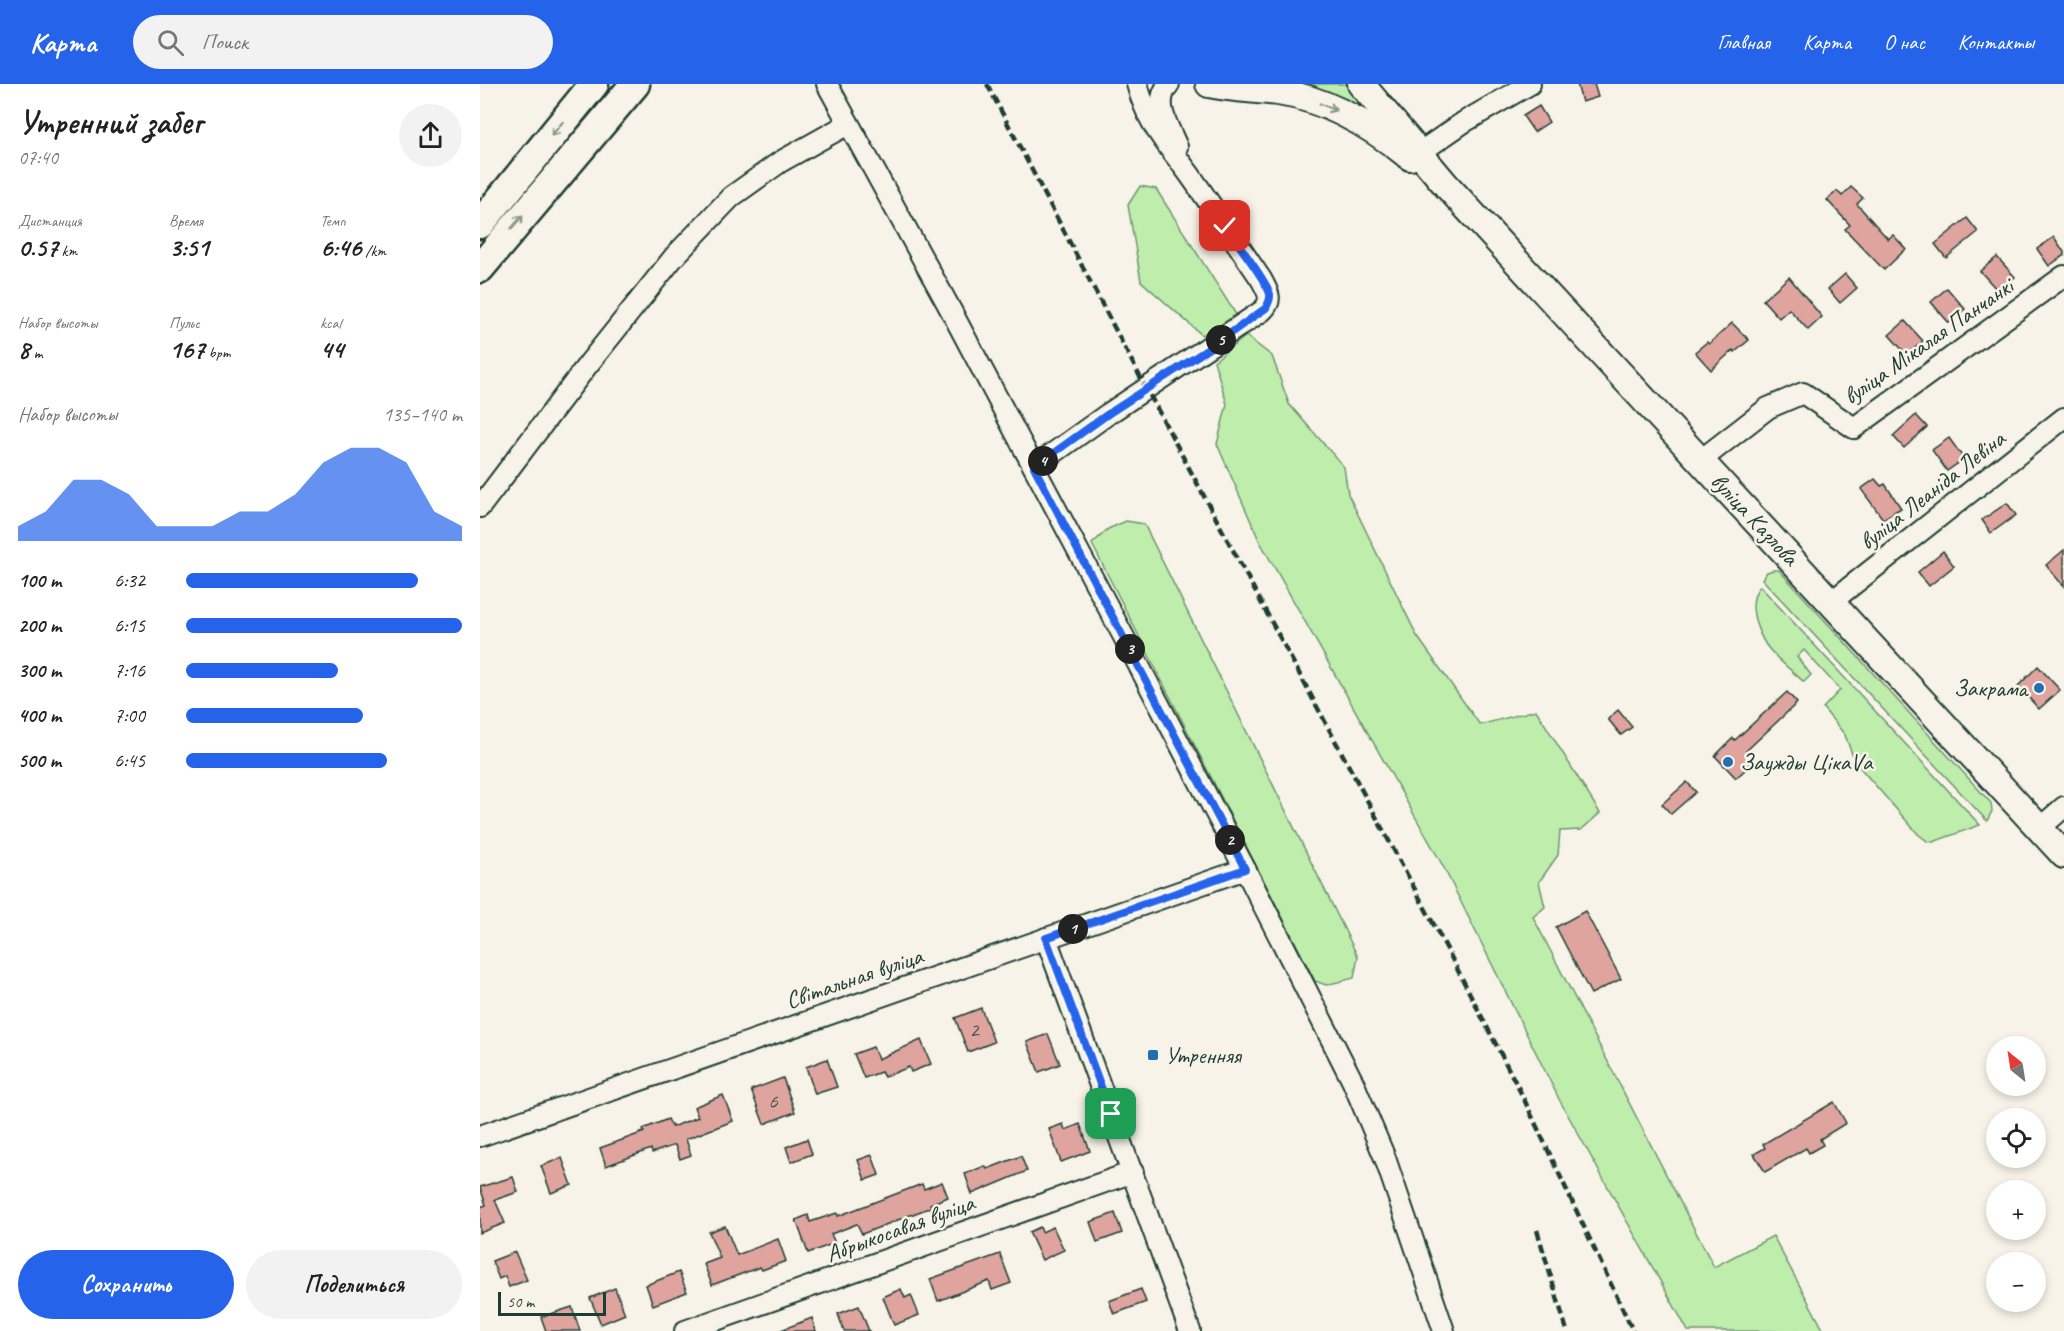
<!DOCTYPE html>
<html lang="ru">
<head>
<meta charset="utf-8">
<style>
	:root { --surface:#fff; --page:#f2f2f2; --text:#222; --muted:#767676; --accent:#2563eb }
	body { margin:0; font-family:Caveat,sans-serif; background:var(--page); color:var(--text); height:100vh; display:flex; flex-direction:column; font-size:22px; white-space:nowrap }
	* { box-sizing:border-box; margin:0 }
	p { font-size:20px; color:var(--muted) }
	.icon { flex:none; width:33px; height:33px; fill:none; stroke:currentColor; stroke-width:2; stroke-linecap:round; stroke-linejoin:round }
	.map { position:relative; flex:1; overflow:hidden }
	.side { display:flex; flex-direction:column; background:var(--surface); width:480px }
	.side>* { flex:none }
	.needle { width:39px; rotate:330deg }
	.buttons { position:absolute; left:1506px; top:952px; display:grid; gap:12px }
	.buttons a { display:grid; place-items:center; width:60px; height:60px; border-radius:50%; background:var(--surface); box-shadow:0 3px 9px #0003; font-size:30px }
	.scale { position:absolute; left:18px; bottom:15px; width:108px; box-sizing:border-box; padding-left:6px; border:3px solid #1f3d34; border-top:0; font-size:16px; line-height:21px; white-space:nowrap; color:#1f3d34; -webkit-text-stroke:4px #f7f3e8; paint-order:stroke }
	.pin { position:absolute; display:grid; place-items:center; width:51px; height:51px; color:#fff; margin:-26px; border-radius:12px; box-shadow:0 3px 9px #0006 }
	.km { position:absolute; width:30px; height:30px; margin:-15px; border-radius:50%; background:#222; color:#fff; font-size:16px; line-height:30px; text-align:center }
	.round { display:grid; place-items:center; flex:none; width:63px; height:63px; border-radius:32px; background:var(--page) }
	.headline { display:flex; align-items:center; justify-content:space-between; height:102px; padding:0 18px }
	h1 { font-size:33px; font-weight:700; line-height:45px }
	.metrics { display:grid; grid-template-columns:repeat(3,1fr); gap:9px; height:102px; padding:6px 18px }
	.metrics div { display:grid; align-content:center }
	.metrics b { font-size:26px; font-weight:700 }
	.metrics small { font-size:16px; font-weight:400 }
	.metrics p { font-size:16px }
	.chart { height:168px; padding:12px 18px }
	.chart p { display:flex; justify-content:space-between }
	.chart svg { width:100%; height:108px; margin-top:6px; fill:var(--accent); opacity:.7 }
	.action { display:flex; gap:12px; margin-top:auto; padding:12px 18px }
	.action a { flex:1; height:69px; border-radius:36px; background:var(--accent); color:#fff; font-size:24px; font-weight:700; line-height:69px; text-align:center }
	.action a+a { background:var(--page); color:var(--text) }
	ul { padding:0 18px; list-style:none; font-size:20px }
	li { display:grid; grid-template-columns:96px 72px 1fr; align-items:center; height:45px }
	li i { height:15px; border-radius:8px; background:var(--accent) }
	header { display:flex; align-items:center; gap:36px; box-sizing:border-box; height:84px; padding:0 30px; background:var(--accent); color:#fff }
	header strong { font-size:28px }
	nav { display:flex; gap:33px; margin-inline-start:auto; font-size:21px }
	.search { width:420px; height:54px; background:var(--page); display:flex; align-items:center; gap:15px; box-sizing:border-box; padding:0 21px; border-radius:33px; color:var(--muted); font-size:22px }
	main { display:flex; flex:1; min-height:0 }
	.map>svg:first-child { display:block }
	.green { fill:#beedac; stroke:#6e9570; stroke-width:1.5 }
	.building { fill:#dea49d; stroke:#1f3d34; stroke-width:1.5 }
	.lines { fill:none; stroke-linecap:round; stroke-linejoin:round }
	.minor-casing { stroke:#1f3d34; stroke-width:24 }
	.major-casing { stroke:#1f3d34; stroke-width:30 }
	.highway-casing { stroke:#1f3d34; stroke-width:33 }
	.minor { stroke:#f7f3e8; stroke-width:20 }
	.major { stroke:#f7f3e8; stroke-width:26 }
	.highway { stroke:#f7f3e8; stroke-width:28 }
	.rail { stroke:#1f3d34; stroke-width:4.5; stroke-dasharray:9 4.5; stroke-linecap:butt }
	.oneway { stroke:#8b988e }
	.route-casing { stroke:#fff; stroke-width:12 }
	.route { stroke:#2563eb; stroke-width:8 }
	.poi-dot { fill:#1f6fb2; stroke:#f7f3e8; stroke-width:2 }
	.labels { text-anchor:middle; stroke-width:5; stroke-linejoin:round; paint-order:stroke }
	.number-label { font-size:21px; fill:#4f574e }
	.street-label { font-size:24px; fill:#1f3d34; stroke:#f7f3e8 }
	.poi-label { font-size:24px; fill:#1f3d34; stroke:#f7f3e8; text-anchor:start }
</style>
</head>
<body>
<header>
<strong>Карта</strong>
<div class="search"><svg class="icon" aria-label="search" viewBox="0 0 24 24"><circle cx="10" cy="10" r="6"/><path d="M15 15l6 6"/></svg>Поиск</div>
<nav><a>Главная</a><a>Карта</a><a>О нас</a><a>Контакты</a></nav>
</header>
<main>
<section class="side">
<div class="headline"><div><h1>Утренний забег</h1><p>07:40</p></div><a class="round"><svg class="icon" aria-label="share" viewBox="0 0 24 24"><path d="M12 15V3M7 8l5-5 5 5M5 13v7h14v-7"/></svg></a></div>
<div class="metrics">
<div><p>Дистанция</p><b>0.57<small> km</small></b></div>
<div><p>Время</p><b>3:51</b></div>
<div><p>Темп</p><b>6:46<small> /km</small></b></div>
</div>
<div class="metrics">
<div><p>Набор высоты</p><b>8<small> m</small></b></div>
<div><p>Пульс</p><b>167<small> bpm</small></b></div>
<div><p>kcal</p><b>44</b></div>
</div>
<div class="chart"><p><span>Набор высоты</span>135–140 m</p>
<svg viewBox="0 0 160 44" preserveAspectRatio="none"><path d="M0 44V38L10 32L20 19L30 19L40 25L50 38L60 38L70 38L80 32L90 32L100 25L110 12L120 6L130 6L140 12L150 32L160 38V44z"/></svg>
</div>
<ul>
<li><b>100 m</b>6:32<i style="width:84%"></i></li>
<li><b>200 m</b>6:15<i style="width:100%"></i></li>
<li><b>300 m</b>7:16<i style="width:55%"></i></li>
<li><b>400 m</b>7:00<i style="width:64%"></i></li>
<li><b>500 m</b>6:45<i style="width:73%"></i></li>
</ul>
<div class="action"><a>Сохранить</a><a>Поделиться</a></div>
</section>
<div class="map">
<svg width="1584" height="1247" viewBox="0 0 1584 1247">
	<rect width="100%" height="100%" fill="#f7f3e8"/>
	<filter id="ink" filterUnits="userSpaceOnUse"><feTurbulence type="fractalNoise" baseFrequency=".0167" numOctaves="2"/><feDisplacementMap in="SourceGraphic" scale="12" xChannelSelector="R" yChannelSelector="G"/><feConvolveMatrix kernelMatrix="1 2 1 2 8 2 1 2 1" color-interpolation-filters="sRGB"/></filter>
	<g filter="url(#ink)">
		<g class="green">
			<path d="M 824,0 L 870,0 L 890,29 L 846,7 Z"/>
			<path d="M 660,102 L 676,105 L 757,232 L 722,251 L 661,197 L 648,121 Z"/>
			<path d="M 766,252 L 792,272 L 809,320 L 864,383 L 868,410 L 937,552 L 1000,641 L 1056,626 L 1120,729 L 1101,746 L 1080,747 L 1078,771 L 1059,798 L 1065,823 L 1053,833 L 1234,1183 L 1293,1152 L 1344,1247 L 1208,1247 L 1080,1017 L 963,782 L 779,456 L 737,360 L 747,320 L 734,277 Z"/>
			<path d="M 646,437 L 664,440 L 878,873 L 874,894 L 846,901 L 835,897 L 612,460 L 628,445 Z"/>
			<path d="M 1293,486 L 1299,486 L 1511,719 L 1512,727 L 1507,737 L 1282,495 L 1287,488 Z"/>
			<path d="M 1280,502 L 1500,741 L 1453,758 L 1447,757 L 1438,750 L 1375,678 L 1365,651 L 1343,624 L 1360,606 L 1324,566 L 1317,573 L 1331,591 L 1324,598 C 1312,587 1296,575 1286,561 C 1276,545 1266,518 1280,502 Z"/>
		</g>
		<g class="building">
			<path d="M 1097,0 L 1114,0 L 1118,13 L 1102,18 Z"/>
			<path d="M 1059,22 L 1069,38 L 1054,48 L 1043,32 Z"/>
			<path d="M 1371,103 L 1383,114 L 1377,120 L 1408,155 L 1413,151 L 1426,165 L 1404,186 L 1365,145 L 1370,141 L 1347,116 L 1357,107 L 1362,112 Z"/>
			<path d="M 1487,134 L 1498,148 L 1466,174 L 1455,160 Z"/>
			<path d="M 1574,153 L 1584,168 L 1584,171 L 1569,182 L 1557,165 Z"/>
			<path d="M 1517,173 L 1535,193 L 1518,207 L 1500,187 Z"/>
			<path d="M 1365,190 L 1377,204 L 1360,219 L 1348,205 Z"/>
			<path d="M 1309,193 L 1342,233 L 1328,246 L 1309,225 L 1299,234 L 1283,216 Z"/>
			<path d="M 1467,204 L 1485,225 L 1469,239 L 1451,218 Z"/>
			<path d="M 1425,237 L 1443,257 L 1427,271 L 1409,251 Z"/>
			<path d="M 1252,239 L 1269,256 L 1255,268 L 1253,266 L 1231,286 L 1215,268 L 1227,258 L 1229,260 Z"/>
			<path d="M 1436,331 L 1447,343 L 1424,364 L 1413,352 Z"/>
			<path d="M 1469,354 L 1484,375 L 1467,387 L 1452,366 Z"/>
			<path d="M 1395,395 L 1401,402 L 1405,400 L 1421,424 L 1403,435 L 1381,405 Z"/>
			<path d="M 1527,419 L 1536,431 L 1511,449 L 1502,436 Z"/>
			<path d="M 1584,466 L 1584,503 L 1566,481 Z"/>
			<path d="M 1463,467 L 1474,482 L 1449,502 L 1438,488 Z"/>
			<path d="M 1558,582 L 1580,606 L 1559,625 L 1538,602 Z"/>
			<path d="M 1307,608 L 1317,619 L 1266,667 L 1275,677 L 1256,694 L 1235,672 L 1253,654 L 1255,656 Z"/>
			<path d="M 1138,626 L 1152,643 L 1141,651 L 1128,635 Z"/>
			<path d="M 1207,698 L 1216,708 L 1191,730 L 1182,720 Z"/>
			<path d="M 1105,827 L 1141,895 L 1111,910 L 1076,843 Z"/>
			<path d="M 501,924 L 514,958 L 488,968 L 475,934 Z"/>
			<path d="M 568,950 L 580,980 L 559,988 L 547,958 Z"/>
			<path d="M 441,956 L 451,980 L 431,988 L 429,983 L 404,993 L 401,988 L 384,994 L 374,970 L 393,963 L 398,975 Z"/>
			<path d="M 347,975 L 357,1003 L 335,1010 L 326,983 Z"/>
			<path d="M 303,994 L 315,1028 L 284,1040 L 271,1006 Z"/>
			<path d="M 243,1011 L 253,1037 L 206,1055 L 211,1071 L 200,1075 L 195,1061 L 172,1069 L 171,1065 L 126,1082 L 120,1064 L 164,1048 L 163,1045 L 188,1035 L 192,1043 L 218,1033 L 214,1023 Z"/>
			<path d="M 1354,1018 L 1366,1039 L 1340,1055 L 1343,1061 L 1329,1069 L 1326,1064 L 1285,1088 L 1274,1070 L 1285,1064 L 1283,1060 Z"/>
			<path d="M 583,1040 L 585,1046 L 600,1040 L 610,1067 L 581,1078 L 569,1045 Z"/>
			<path d="M 327,1055 L 332,1070 L 311,1078 L 306,1063 Z"/>
			<path d="M 392,1071 L 399,1091 L 385,1096 L 378,1076 Z"/>
			<path d="M 541,1072 L 547,1087 L 492,1110 L 485,1090 L 505,1082 L 507,1085 Z"/>
			<path d="M 82,1074 L 92,1101 L 71,1109 L 61,1082 Z"/>
			<path d="M 33,1093 L 38,1108 L 15,1116 L 25,1139 L 0,1149 L 0,1123 L 6,1121 L 0,1103 Z"/>
			<path d="M 462,1098 L 468,1113 L 450,1120 L 451,1123 L 382,1150 L 377,1140 L 351,1150 L 355,1159 L 328,1169 L 316,1136 L 328,1131 L 330,1138 L 357,1129 L 358,1132 L 442,1100 L 444,1105 Z"/>
			<path d="M 635,1129 L 642,1149 L 617,1158 L 610,1138 Z"/>
			<path d="M 245,1142 L 257,1171 L 298,1155 L 306,1177 L 282,1186 L 280,1183 L 232,1201 L 224,1180 L 240,1174 L 229,1148 Z"/>
			<path d="M 560,1143 L 562,1148 L 573,1143 L 584,1166 L 562,1176 L 549,1148 Z"/>
			<path d="M 35,1168 L 47,1196 L 29,1203 L 25,1192 L 19,1195 L 12,1177 Z"/>
			<path d="M 520,1170 L 531,1199 L 512,1206 L 509,1197 L 458,1217 L 450,1195 Z"/>
			<path d="M 199,1188 L 207,1208 L 173,1221 L 166,1201 Z"/>
			<path d="M 135,1204 L 145,1230 L 121,1240 L 110,1214 Z"/>
			<path d="M 421,1205 L 425,1214 L 431,1211 L 439,1231 L 414,1241 L 403,1213 Z"/>
			<path d="M 661,1205 L 666,1218 L 634,1230 L 629,1217 Z"/>
			<path d="M 379,1222 L 389,1247 L 364,1247 L 358,1230 Z"/>
			<path d="M 92,1223 L 100,1247 L 66,1247 L 61,1233 Z"/>
			<path d="M 332,1234 L 336,1247 L 301,1247 L 301,1246 Z"/>
		</g>
		<g class="lines">
			<defs>
				<g id="minor">
					<path d="M 347,0 L 467,219 L 646,557 L 765,785 L 873,998 L 905,1074 L 964,1247"/>
					<path d="M 689,0 C 672,19 689,43 697,63"/>
					<path d="M 939,69 L 984,38 L 1050,0"/>
					<path d="M 1221,376 L 1288,324 L 1323,309 L 1374,344 L 1584,192"/>
					<path d="M 554,383 L 628,330 L 782,227 C 794,216 788,208 781,195 C 757,160 734,125 710,91 C 685,57 669,43 657,0"/>
					<path d="M 0,423 L 106,283 L 194,173 L 251,113 L 300,78 L 368,40"/>
					<path d="M 1351,518 L 1584,334"/>
					<path d="M 1560,744 L 1584,723"/>
					<path d="M 566,854 L 710,1247"/>
					<path d="M 0,1052 L 765,785"/>
					<path d="M 205,1247 L 653,1088"/>
				</g>
				<g id="major">
					<path d="M 729,0 C 752,5 775,5 798,8 C 846,15 893,43 930,73"/>
					<path d="M 881,0 L 966,101 L 1584,771"/>
				</g>
				<g id="highway">
					<path d="M 0,140 L 114,0"/>
					<path d="M 0,184 L 155,0"/>
				</g>
			</defs>
			<use href="#minor" class="minor-casing"/>
			<use href="#major" class="major-casing"/>
			<use href="#highway" class="highway-casing"/>
			<use href="#minor" class="minor"/>
			<use href="#major" class="major"/>
			<use href="#highway" class="highway"/>
			<g class="rail">
				<path d="M 507,0 L 658,289 L 968,867 L 1042,1011 L 1153,1247"/>
				<path d="M 1057,1146 L 1087,1247"/>
			</g>
		</g>
		<defs><path id="oneway-shaft" d="M-6 0H5M1.5-3L5.5 0L1.5 3" fill="none" stroke-width="1.6" stroke-linecap="round" stroke-linejoin="round" transform="scale(1.5)"/></defs>
		<g class="oneway">
			<use href="#oneway-shaft" transform="translate(848 23) rotate(23)"/>
			<use href="#oneway-shaft" transform="translate(77 45) rotate(129)"/>
			<use href="#oneway-shaft" transform="translate(37 138) rotate(-50)"/>
		</g>
	</g>
	<g class="lines" filter="url(#ink)">
		<defs>
			<path id="route" d="M 631,1030 L 566,854 L 765,785 L 554,383 L 628,330 L 728,265 L 786,224 C 788,219 791,216 790,210 C 785,194 756,158 745,142"/>
		</defs>
		<use href="#route" class="route-casing"/>
		<use href="#route" class="route"/>
	</g>
	<g class="poi-dot">
		<circle cx="1559" cy="604" r="6"/>
		<circle cx="1248" cy="678" r="6"/>
		<rect x="667" y="965" width="12" height="12" rx="3"/>
	</g>
	<g class="labels">
		<g class="number-label">
			<text x="494" y="953">2</text>
			<text x="293" y="1024">6</text>
		</g>
		<g class="street-label">
			<text transform="translate(1448 257) rotate(-35)" y="8">вуліца Мікалая Панчанкі</text>
			<text transform="translate(1452 406) rotate(-38)" y="8">вуліца Леаніда Левіна</text>
			<text transform="translate(1275 435) rotate(47)" y="8">вуліца Казлова</text>
			<text transform="translate(374 894) rotate(-19)" y="8">Світальная вуліца</text>
			<text transform="translate(420 1144) rotate(-20)" y="8">Абрыкосавая вуліца</text>
		</g>
		<g class="poi-label">
			<text x="1547" y="612" text-anchor="end">Закрама</text>
			<text x="1260" y="686">Заужды ЦікаVа</text>
			<text x="685" y="979">Утренняя</text>
		</g>
	</g>
</svg>
<div class="buttons">
<a><svg class="needle" viewBox="-14 -14 28 28"><path d="M0-13l5 13h-10z" fill="#e53935"/><path d="M0 13l5-13h-10z" fill="#767676"/></svg></a>
<a><svg class="icon" aria-label="locate" viewBox="0 0 24 24"><circle cx="12" cy="12" r="6"/><path d="M12 2v4M12 18v4M2 12h4M18 12h4"/></svg></a>
<a>+</a>
<a>−</a>
</div>
<div class="scale">50 m</div>
<div class="pin" style="left:631px;top:1030px;background:#1e9e55"><svg class="icon" aria-label="arrive" viewBox="0 0 24 24"><path d="M6 21V4h12l-3 4 3 4H6"/></svg></div>
<div class="pin" style="left:745px;top:142px;background:#d93025"><svg class="icon" aria-label="check" viewBox="0 0 24 24"><path d="M5 12l5 5 9-10"/></svg></div>
<b class="km" style="left:593px;top:845px">1</b>
<b class="km" style="left:750px;top:756px">2</b>
<b class="km" style="left:650px;top:565px">3</b>
<b class="km" style="left:563px;top:377px">4</b>
<b class="km" style="left:741px;top:256px">5</b>
</div>
</main>
</body>
</html>
